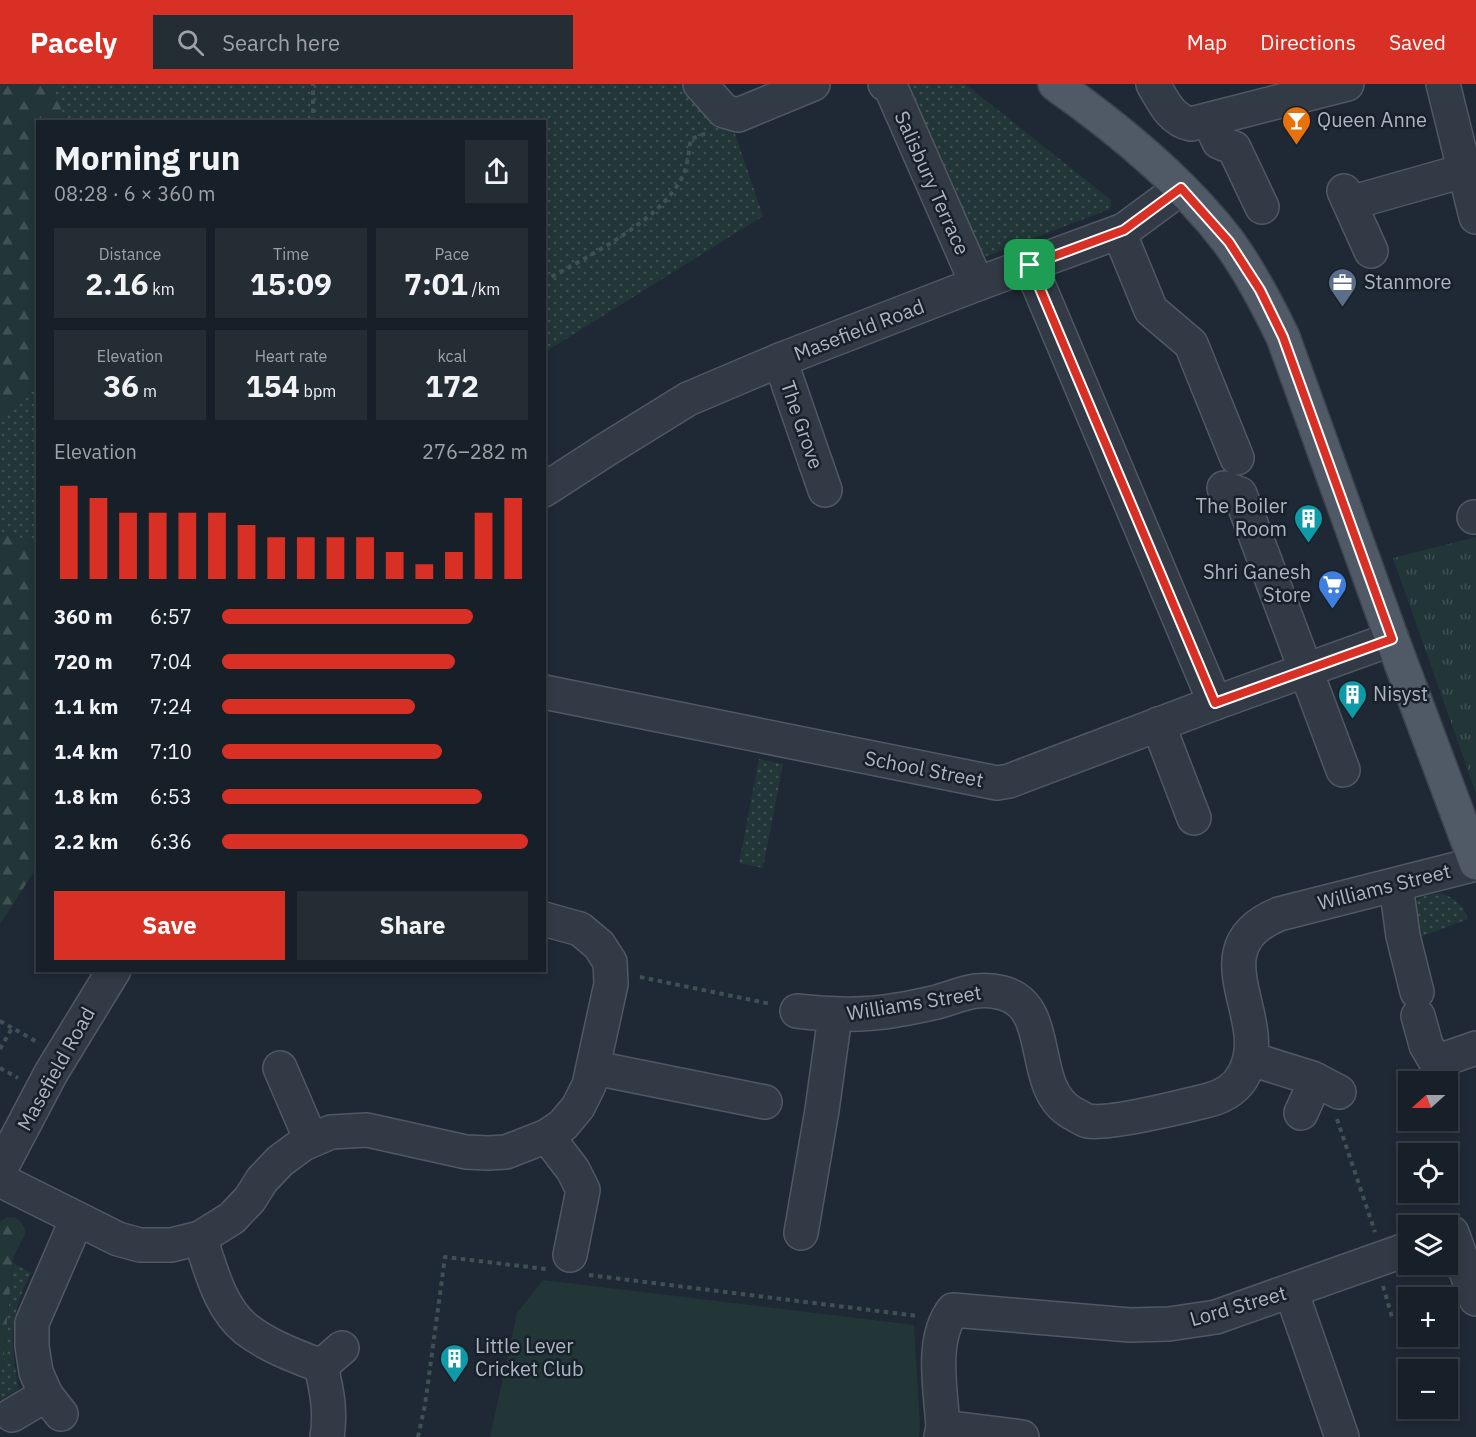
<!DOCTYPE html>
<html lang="en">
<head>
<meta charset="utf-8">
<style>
	:root { --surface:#171f28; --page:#242c34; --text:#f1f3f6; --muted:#9ea2a8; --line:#363d45; --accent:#d93025 }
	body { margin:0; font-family:"IBM Plex Sans",sans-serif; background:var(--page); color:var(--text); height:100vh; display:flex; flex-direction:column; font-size:22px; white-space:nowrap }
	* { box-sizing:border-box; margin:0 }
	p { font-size:20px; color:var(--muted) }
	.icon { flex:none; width:33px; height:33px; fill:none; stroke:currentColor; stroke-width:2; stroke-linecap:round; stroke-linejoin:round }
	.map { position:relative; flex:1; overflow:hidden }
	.sheet { position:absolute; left:36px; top:36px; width:510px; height:852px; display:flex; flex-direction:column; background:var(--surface); border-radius:0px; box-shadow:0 3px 9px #0003,0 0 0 2px var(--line) }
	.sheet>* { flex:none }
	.needle { width:39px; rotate:249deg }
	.fabs { position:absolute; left:1398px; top:987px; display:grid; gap:12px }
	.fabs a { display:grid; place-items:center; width:60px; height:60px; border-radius:0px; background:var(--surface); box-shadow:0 3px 9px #0003,0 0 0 2px var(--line); font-size:30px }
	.pin { position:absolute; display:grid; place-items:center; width:51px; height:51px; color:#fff; margin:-26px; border-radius:12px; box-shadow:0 3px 9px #0006 }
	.round { display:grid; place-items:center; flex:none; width:63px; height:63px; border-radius:0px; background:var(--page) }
	.headline { display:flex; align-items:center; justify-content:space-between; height:102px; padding:0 18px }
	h1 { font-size:33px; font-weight:700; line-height:45px }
	.metrics { display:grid; grid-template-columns:repeat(3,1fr); gap:9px; height:102px; padding:6px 18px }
	.metrics div { display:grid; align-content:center; border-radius:0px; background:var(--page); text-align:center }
	.metrics b { font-size:30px; font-weight:700 }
	.metrics small { font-size:16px; font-weight:400 }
	.metrics p { font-size:16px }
	.chart { height:168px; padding:12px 18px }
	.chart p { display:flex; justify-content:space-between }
	.chart svg { width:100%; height:108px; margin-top:6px; stroke:var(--accent); stroke-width:6 }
	.cta { display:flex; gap:12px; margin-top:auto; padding:12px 18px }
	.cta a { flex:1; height:69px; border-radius:0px; background:var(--accent); color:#fff; font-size:24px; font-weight:700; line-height:69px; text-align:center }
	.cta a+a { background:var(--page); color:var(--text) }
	ul { padding:0 18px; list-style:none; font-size:20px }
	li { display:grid; grid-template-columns:96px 72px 1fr; align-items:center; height:45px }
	li i { height:15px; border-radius:8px; background:var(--accent) }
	header { display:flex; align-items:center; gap:36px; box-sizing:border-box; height:84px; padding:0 30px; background:var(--accent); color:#fff }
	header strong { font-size:28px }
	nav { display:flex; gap:33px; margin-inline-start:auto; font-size:21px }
	.search { width:420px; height:54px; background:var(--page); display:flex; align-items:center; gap:15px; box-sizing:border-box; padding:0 21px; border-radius:0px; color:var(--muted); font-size:22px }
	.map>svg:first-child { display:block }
	.grass { fill:url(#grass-dots) }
	.forest { fill:url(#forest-firs) }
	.park { fill:url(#park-tufts) }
	.garden { fill:#223637 }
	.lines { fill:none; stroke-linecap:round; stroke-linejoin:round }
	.minor-casing { stroke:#505864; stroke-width:36 }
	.major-casing { stroke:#3c444f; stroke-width:36 }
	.path { stroke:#3f5153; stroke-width:4; stroke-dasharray:4.5 4.5; stroke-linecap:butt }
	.minor { stroke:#323a45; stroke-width:33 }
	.major { stroke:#505966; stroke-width:33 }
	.route-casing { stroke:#fff; stroke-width:12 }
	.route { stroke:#d93025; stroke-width:8 }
	.labels { text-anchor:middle; stroke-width:5; stroke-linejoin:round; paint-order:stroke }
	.poi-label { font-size:20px; fill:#acb5c3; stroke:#18202a; text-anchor:start }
	.street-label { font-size:20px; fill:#acb5c3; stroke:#18202a }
</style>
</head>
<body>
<header>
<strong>Pacely</strong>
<div class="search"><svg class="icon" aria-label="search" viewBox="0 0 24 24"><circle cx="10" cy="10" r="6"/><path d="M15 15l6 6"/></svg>Search here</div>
<nav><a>Map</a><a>Directions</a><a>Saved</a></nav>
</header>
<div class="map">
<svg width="1476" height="1353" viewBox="0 0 1476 1353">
	<defs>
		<pattern id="grass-dots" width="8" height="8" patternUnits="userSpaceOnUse" patternTransform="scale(1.5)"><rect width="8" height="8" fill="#223637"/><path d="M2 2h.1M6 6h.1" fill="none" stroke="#3f5152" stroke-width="1.8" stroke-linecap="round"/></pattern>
		<pattern id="forest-firs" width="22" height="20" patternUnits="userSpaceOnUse" patternTransform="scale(1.5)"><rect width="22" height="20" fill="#223637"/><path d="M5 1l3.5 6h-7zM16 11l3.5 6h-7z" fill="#3f5152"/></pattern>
		<pattern id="park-tufts" width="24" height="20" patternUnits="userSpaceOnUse" patternTransform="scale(1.5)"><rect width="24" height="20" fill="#223637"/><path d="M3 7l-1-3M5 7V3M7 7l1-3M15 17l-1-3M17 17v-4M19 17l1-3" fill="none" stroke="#3f5152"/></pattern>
	</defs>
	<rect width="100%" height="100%" fill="#1f2935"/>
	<g class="grass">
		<path d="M 51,0 L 690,0 L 733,44 L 763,132 L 545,268 L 544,38 L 66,37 Z"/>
		<path d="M 905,0 L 965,0 L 1111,116 L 1110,125 L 984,173 Z"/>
		<path d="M 37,304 L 37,459 L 0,448 L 0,331 Z"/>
		<path d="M 759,675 L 783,680 L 763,784 L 739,779 Z"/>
		<path d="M 1440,809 C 1455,814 1462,820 1468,835 L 1421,853 C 1412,825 1404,813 1440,809 Z"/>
		<path d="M 13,1179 L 31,1189 C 9,1230 10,1261 19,1305 L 0,1316 L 0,1288 L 3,1281 Z"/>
	</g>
	<g class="forest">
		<path d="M 0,0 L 51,0 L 66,37 L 38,38 L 37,304 L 0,331 Z"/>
		<path d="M 0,448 L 37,459 L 37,783 L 0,840 Z"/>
		<path d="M 14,1133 L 20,1137 L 25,1145 L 25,1150 L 13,1174 L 3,1281 L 0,1288 L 0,1138 L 6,1134 Z"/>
	</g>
	<path class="park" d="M 1476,453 L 1476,709 L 1393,474 Z"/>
	<path class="garden" d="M 543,1196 L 914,1241 L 920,1342 L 919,1353 L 490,1353 L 517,1229 Z"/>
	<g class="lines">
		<defs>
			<g id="minor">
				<path d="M 700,0 L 724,27 L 738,31 L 813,0"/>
				<path d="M 885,0 L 891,4 L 977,200"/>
				<path d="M 1153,0 C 1163,17 1171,36 1191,40 L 1347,0"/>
				<path d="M 1443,0 L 1476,133"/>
				<path d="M 1209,37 L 1219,58 L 1234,64 L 1262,123"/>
				<path d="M 1344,107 L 1371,167"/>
				<path d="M 1350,119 L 1463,87"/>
				<path d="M 1119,148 L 1151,226 L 1191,260 L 1237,374"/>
				<path d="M 1030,181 L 1215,619"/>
				<path d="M 780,276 L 825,406"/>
				<path d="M 1224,404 L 1240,410 L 1343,686"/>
				<path d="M 544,406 L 604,367 L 688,315 L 780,276 L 977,200 L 1124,146 L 1181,104"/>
				<path d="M 1474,433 L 1476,433"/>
				<path d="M 544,608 L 997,699 L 1009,697 L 1215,619 L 1392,555"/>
				<path d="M 1158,640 L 1194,734"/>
				<path d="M 1396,801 L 1403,852 L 1417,908"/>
				<path d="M 797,927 C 831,931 864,932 897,926 C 910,924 924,921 937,918 C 961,911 977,902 1003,909 C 1055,923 1027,1003 1072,1029 C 1077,1031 1083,1036 1088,1037 C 1109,1041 1185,1022 1209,1016 C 1224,1012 1237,1004 1244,990 C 1275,935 1194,865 1279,830 L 1476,780"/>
				<path d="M 1418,932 L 1426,961 L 1436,978 L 1476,964"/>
				<path d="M 1251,975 L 1312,994 L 1339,1008"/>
				<path d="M 280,984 L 311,1056"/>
				<path d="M 595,984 L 765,1018"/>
				<path d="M 1301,1029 L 1316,996"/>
				<path d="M 547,1052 L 573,1086 L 583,1106 L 570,1171"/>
				<path d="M 0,1086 L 51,989 L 114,886"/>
				<path d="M 0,1096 L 118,1155 L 140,1161 L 171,1161 L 200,1154 L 232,1134 L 250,1115 L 262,1096 L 280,1077 L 303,1060 L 331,1048 L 367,1046 L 466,1068 L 488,1069 L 506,1068 L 547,1052 L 563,1041 L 578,1023 L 589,1001 L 611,900 L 610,878 L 599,861 L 580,845 L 544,835"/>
				<path d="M 801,1149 L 822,1026 L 835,932"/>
				<path d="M 1452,1149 L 1476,1215"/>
				<path d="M 200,1154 C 211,1185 219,1223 246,1245 C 268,1262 295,1272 321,1282"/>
				<path d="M 1291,1207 L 1342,1353"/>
				<path d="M 61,1330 L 46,1311 L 36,1288 L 32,1262 L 32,1239 L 77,1135"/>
				<path d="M 12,1331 L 46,1311"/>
				<path d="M 943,1343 L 1022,1353"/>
				<path d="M 327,1353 C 331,1328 327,1307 321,1282 L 342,1264"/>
				<path d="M 941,1353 L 943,1343 C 941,1307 930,1256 953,1226 L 1130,1241 L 1169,1240 L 1216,1233 L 1408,1165"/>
			</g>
			<path id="major" d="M 1055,0 C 1116,43 1182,97 1228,157 C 1250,187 1267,220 1283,253 L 1392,555 L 1476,779"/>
		</defs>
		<use href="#minor" class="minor-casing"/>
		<use href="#major" class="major-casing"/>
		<g class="path">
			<path d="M 313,38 L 313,0"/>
			<path d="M 544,197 C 588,172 666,135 685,87 C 688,77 689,65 691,55 L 707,49"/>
			<path d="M 640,893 L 771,920"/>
			<path d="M 0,937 L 39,959"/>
			<path d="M 0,965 L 12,944"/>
			<path d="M 0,984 L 18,994"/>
			<path d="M 1337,1035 L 1375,1148"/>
			<path d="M 589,1191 L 918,1232"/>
			<path d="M 1383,1202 L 1392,1233"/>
			<path d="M 418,1353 L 425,1321 L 445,1173 L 546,1185"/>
		</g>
		<use href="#minor" class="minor"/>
		<use href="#major" class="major"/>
	</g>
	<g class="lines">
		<defs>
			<path id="route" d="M 1181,104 L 1229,158 L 1260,206 L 1283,253 L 1392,555 L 1215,619 L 1030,181 L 1124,146 Z"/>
		</defs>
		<use href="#route" class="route-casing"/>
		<use href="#route" class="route"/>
	</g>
	<defs>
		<symbol id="bar-pin" viewBox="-11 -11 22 30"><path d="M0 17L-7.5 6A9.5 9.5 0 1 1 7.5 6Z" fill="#e8710a" stroke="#18202a"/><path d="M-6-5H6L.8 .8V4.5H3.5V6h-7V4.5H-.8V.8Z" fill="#fff"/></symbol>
		<symbol id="office-pin" viewBox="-11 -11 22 30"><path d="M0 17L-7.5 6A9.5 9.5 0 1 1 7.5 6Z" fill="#5c6f8a" stroke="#18202a"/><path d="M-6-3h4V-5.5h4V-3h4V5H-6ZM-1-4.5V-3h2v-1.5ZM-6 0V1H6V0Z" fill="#fff"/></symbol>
		<symbol id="building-pin" viewBox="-11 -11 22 30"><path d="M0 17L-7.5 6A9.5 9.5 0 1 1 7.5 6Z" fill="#0f9aa8" stroke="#18202a"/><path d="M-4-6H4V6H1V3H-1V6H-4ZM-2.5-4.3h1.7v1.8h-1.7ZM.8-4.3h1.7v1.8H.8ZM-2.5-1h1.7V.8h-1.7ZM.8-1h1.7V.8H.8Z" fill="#fff"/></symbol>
		<symbol id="supermarket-pin" viewBox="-11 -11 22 30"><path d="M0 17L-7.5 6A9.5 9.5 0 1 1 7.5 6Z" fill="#3f7fe0" stroke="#18202a"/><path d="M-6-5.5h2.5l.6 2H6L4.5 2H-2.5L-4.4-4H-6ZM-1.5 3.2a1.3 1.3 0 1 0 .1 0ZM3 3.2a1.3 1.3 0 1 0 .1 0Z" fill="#fff"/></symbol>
	</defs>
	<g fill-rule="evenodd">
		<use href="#bar-pin" x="1280" y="20" width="33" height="45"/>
		<use href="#office-pin" x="1326" y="182" width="33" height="45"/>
		<use href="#building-pin" x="1292" y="418" width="33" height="45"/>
		<use href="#supermarket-pin" x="1316" y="484" width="33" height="45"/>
		<use href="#building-pin" x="1336" y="594" width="33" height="45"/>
		<use href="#building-pin" x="438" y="1258" width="33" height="45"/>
	</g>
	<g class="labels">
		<g class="poi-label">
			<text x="1317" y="43">Queen Anne</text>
			<text x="1364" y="205">Stanmore</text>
			<text x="1287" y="429" text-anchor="end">The Boiler<tspan x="1287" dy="23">Room</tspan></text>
			<text x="1311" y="495" text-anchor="end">Shri Ganesh<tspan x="1311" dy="23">Store</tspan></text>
			<text x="1373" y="617">Nisyst</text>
			<text x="475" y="1269">Little Lever<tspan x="475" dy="23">Cricket Club</tspan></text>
		</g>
		<g class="street-label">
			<text transform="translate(932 99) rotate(66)" y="7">Salisbury Terrace</text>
			<text transform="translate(859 246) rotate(-21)" y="7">Masefield Road</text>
			<text transform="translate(802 341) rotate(71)" y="7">The Grove</text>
			<text transform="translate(924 685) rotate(11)" y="7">School Street</text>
			<text transform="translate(1384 803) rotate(-14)" y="7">Williams Street</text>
			<text transform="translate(914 919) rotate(-9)" y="7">Williams Street</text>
			<text transform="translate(56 985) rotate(-61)" y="7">Masefield Road</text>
			<text transform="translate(1238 1222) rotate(-16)" y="7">Lord Street</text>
		</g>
	</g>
</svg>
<div class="fabs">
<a><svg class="needle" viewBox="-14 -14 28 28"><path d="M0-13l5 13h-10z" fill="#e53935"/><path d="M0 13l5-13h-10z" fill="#9ea2a8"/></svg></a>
<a><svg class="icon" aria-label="locate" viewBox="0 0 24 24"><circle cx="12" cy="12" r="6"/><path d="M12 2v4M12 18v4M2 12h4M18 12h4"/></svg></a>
<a><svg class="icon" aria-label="layers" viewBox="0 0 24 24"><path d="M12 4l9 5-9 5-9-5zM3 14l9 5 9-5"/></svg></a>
<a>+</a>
<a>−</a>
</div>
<div class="pin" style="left:1030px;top:181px;background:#1e9e55"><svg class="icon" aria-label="arrive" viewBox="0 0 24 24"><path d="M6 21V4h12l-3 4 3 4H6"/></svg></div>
<section class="sheet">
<div class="headline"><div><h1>Morning run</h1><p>08:28 · 6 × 360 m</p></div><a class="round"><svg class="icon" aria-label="share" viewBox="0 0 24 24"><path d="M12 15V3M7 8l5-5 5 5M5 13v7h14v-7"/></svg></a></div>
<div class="metrics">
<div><p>Distance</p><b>2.16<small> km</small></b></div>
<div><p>Time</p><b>15:09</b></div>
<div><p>Pace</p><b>7:01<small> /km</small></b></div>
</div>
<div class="metrics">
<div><p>Elevation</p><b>36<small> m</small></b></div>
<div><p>Heart rate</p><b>154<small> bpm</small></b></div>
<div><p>kcal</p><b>172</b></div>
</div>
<div class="chart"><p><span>Elevation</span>276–282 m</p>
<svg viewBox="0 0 160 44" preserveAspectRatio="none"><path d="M5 44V6M15 44V11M25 44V17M35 44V17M45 44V17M55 44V17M65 44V22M75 44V27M85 44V27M95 44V27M105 44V27M115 44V33M125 44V38M135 44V33M145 44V17M155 44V11"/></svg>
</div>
<ul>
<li><b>360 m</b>6:57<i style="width:82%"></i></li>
<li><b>720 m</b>7:04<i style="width:76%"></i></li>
<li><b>1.1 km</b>7:24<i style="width:63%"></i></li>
<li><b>1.4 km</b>7:10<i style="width:72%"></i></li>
<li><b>1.8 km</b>6:53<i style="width:85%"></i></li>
<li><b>2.2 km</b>6:36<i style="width:100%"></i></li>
</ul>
<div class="cta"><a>Save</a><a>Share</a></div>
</section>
</div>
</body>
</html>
